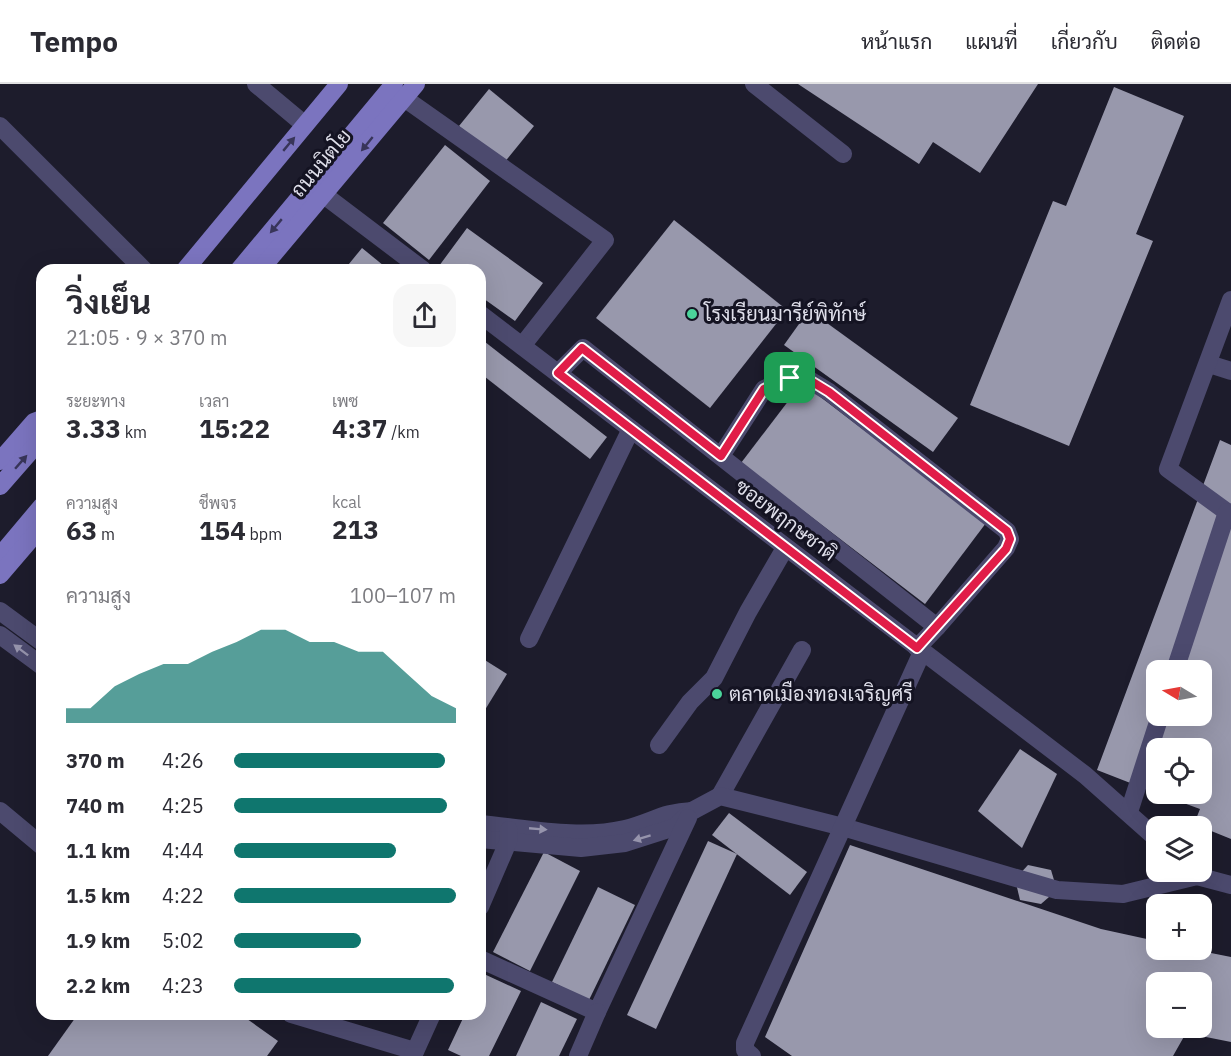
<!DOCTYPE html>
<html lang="th">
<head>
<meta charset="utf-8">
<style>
	:root { --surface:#fff; --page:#f7f7f7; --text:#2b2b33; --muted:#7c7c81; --line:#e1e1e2; --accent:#0f766e }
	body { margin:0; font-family:"IBM Plex Sans",Sarabun,sans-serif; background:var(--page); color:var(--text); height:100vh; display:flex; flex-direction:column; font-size:22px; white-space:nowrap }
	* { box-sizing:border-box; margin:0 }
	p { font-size:20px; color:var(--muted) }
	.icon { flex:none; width:33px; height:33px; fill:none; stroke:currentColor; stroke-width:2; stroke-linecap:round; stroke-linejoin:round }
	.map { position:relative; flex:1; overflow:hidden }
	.drawer { position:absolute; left:36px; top:180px; width:450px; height:756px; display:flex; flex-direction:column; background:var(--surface); border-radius:18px; box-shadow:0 6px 24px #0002 }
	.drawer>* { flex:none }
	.needle { width:39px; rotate:280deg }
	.tools { position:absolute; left:1146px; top:576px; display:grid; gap:12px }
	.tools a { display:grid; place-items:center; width:66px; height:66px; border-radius:12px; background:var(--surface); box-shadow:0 6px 24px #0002; font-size:30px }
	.pin { position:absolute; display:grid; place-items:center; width:51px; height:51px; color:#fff; margin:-26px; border-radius:12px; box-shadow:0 3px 9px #0006 }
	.round { display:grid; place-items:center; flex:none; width:63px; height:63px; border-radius:18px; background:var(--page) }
	.overview { display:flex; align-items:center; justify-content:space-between; height:102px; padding:0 30px }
	h1 { font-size:33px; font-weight:700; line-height:45px }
	.metrics { display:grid; grid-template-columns:repeat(3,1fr); gap:9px; height:102px; padding:6px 30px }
	.metrics div { display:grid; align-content:center }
	.metrics b { font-size:26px; font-weight:700 }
	.metrics small { font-size:16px; font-weight:400 }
	.metrics p { font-size:16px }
	.chart { height:168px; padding:12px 30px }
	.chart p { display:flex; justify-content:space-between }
	.chart svg { width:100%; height:108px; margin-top:6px; fill:var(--accent); opacity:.7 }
	ul { padding:0 30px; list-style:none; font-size:20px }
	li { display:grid; grid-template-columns:96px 72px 1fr; align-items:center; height:45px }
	li i { height:15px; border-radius:8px; background:var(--accent) }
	header { display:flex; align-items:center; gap:36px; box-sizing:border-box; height:84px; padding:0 30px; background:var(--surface); border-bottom:2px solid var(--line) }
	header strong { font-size:28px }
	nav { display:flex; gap:33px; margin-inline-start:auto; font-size:21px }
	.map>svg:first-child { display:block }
	.building { fill:#9898ac; fill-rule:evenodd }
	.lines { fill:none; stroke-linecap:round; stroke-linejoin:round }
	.minor { stroke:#4c4a6e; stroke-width:18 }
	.major { stroke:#7b74bf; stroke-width:18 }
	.oneway { fill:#383559 }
	.oneway2 { fill:#9694ac }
	.route-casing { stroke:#fff; stroke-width:12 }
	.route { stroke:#e11d48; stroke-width:8 }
	.poi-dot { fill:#4bd49b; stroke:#141322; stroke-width:2 }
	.labels { text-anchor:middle; stroke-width:6; stroke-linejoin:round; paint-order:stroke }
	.street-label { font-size:20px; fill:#dfdfea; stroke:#141322 }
	.poi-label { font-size:20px; fill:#dfdfea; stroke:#141322; text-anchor:start }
</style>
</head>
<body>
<header>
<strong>Tempo</strong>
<nav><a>หน้าแรก</a><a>แผนที่</a><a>เกี่ยวกับ</a><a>ติดต่อ</a></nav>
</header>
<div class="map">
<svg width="1231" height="972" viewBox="0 0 1231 972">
	<rect width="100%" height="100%" fill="#1d1c2c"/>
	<g class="building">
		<path d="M 798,0 L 1038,0 L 980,89 L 933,58 L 919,80 Z"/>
		<path d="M 1114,3 L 1184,32 L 1136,150 L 1153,157 L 1069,362 L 970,321 L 1053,117 L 1066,122 Z"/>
		<path d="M 489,5 L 534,42 L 504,79 L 459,42 Z"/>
		<path d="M 445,61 L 490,97 L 429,176 L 383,139 Z"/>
		<path d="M 674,136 L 787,226 L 710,324 L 596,234 Z"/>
		<path d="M 467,144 L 543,199 L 515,237 L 480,212 L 480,186 L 445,186 L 439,182 Z"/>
		<path d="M 362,164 L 389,186 L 344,186 Z"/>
		<path d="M 809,226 L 958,334 L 933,368 L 784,261 Z"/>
		<path d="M 480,254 L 607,353 L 590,375 L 480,289 Z"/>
		<path d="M 802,299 L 986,439 L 925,520 L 741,379 Z"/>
		<path d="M 1220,356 L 1231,361 L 1231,755 L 1194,740 L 1200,725 L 1159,710 L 1202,710 L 1202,664 L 1156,664 L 1156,709 L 1097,686 ZM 1156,586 L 1202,586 L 1202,632 L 1156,632 Z"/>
		<path d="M 480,573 L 507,590 L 480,634 Z"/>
		<path d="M 1020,665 L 1057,690 L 1022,764 L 978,727 Z"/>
		<path d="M 729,729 L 807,788 L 790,811 L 712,751 Z"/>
		<path d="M 708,757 L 737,770 L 656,945 L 627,931 Z"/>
		<path d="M 850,761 L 1101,845 L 1156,857 L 1156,866 L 1196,866 L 1231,873 L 1231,958 L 1186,949 L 1173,972 L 792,972 L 765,953 ZM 1156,898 L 1202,898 L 1202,944 L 1156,944 Z"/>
		<path d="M 544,768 L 580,787 L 530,887 L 493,868 Z"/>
		<path d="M 1028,781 L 1051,786 L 1057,806 L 1041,820 L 1020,816 L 1015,795 Z"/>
		<path d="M 598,803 L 635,821 L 589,916 L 552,898 Z"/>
		<path d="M 484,890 L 521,907 L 489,972 L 461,972 L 448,966 L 465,930 L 480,930 L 480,899 Z"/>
		<path d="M 541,918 L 577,935 L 559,972 L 516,972 Z"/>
		<path d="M 78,930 L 240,930 L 278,957 L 267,972 L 48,972 Z"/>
	</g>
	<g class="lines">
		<g class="minor">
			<path d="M 256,0 L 305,41"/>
			<path d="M 754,0 L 843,70"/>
			<path d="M 404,14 L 605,156 L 522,262"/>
			<path d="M 0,42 L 144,186"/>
			<path d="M 324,111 L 423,186"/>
			<path d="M 480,230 L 1085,691 L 1156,754"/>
			<path d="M 1209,280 L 1231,287"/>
			<path d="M 558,289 L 583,264 L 937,543 L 917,564"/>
			<path d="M 721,372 L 764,305 L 790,294 L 811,297 L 829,308 L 1007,447 L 1010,455 L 1006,464 L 937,543"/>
			<path d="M 1227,428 L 1168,385 L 1231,216"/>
			<path d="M 0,527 L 42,558"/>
			<path d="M 0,551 L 42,582"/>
			<path d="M 529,555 L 631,345"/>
			<path d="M 1175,586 L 1227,428 L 1231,429"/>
			<path d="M 659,661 L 690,618 L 714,594 L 748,528 L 785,464"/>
			<path d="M 720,712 L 802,566"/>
			<path d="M 0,727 L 42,762"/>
			<path d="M 1129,728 L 1160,632"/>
			<path d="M 480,740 C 526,744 579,756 625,745 C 651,739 663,728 692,727"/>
			<path d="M 480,755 L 581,764 L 625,759 L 675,743 L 692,727 L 720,712 L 843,743 L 1057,806 L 1123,810 L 1197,792"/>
			<path d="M 1192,788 L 1197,792 L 1231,801"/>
			<path d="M 480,823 L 508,758 L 509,746"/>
			<path d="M 480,875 L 597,928 L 688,734"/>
			<path d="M 291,930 L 415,967"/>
			<path d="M 413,972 L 432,930"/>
			<path d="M 578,972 L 597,928"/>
			<path d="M 752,972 L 745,966 L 745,959 L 922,568"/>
		</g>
		<g class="major">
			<path d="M 185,186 L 339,0"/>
			<path d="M 239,186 L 394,0"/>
			<path d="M 260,186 L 416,0"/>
			<path d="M 0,377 L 34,338 L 42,335"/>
			<path d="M 0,402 L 42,354"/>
			<path d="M 0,472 L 42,422"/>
			<path d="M 0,491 L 42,442"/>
		</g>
	</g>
	<defs><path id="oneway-solid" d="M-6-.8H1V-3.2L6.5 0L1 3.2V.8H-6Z" transform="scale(1.5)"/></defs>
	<g class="oneway">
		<use href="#oneway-solid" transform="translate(289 60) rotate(-50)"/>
		<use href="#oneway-solid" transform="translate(367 60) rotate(129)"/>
		<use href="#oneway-solid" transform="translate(276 142) rotate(130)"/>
		<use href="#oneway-solid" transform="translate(21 378) rotate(-49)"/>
	</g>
	<g class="oneway2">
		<use href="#oneway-solid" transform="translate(21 566) rotate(-143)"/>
		<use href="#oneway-solid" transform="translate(538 745) rotate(5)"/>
		<use href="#oneway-solid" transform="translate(642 754) rotate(163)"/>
	</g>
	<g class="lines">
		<defs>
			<path id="route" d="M 582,264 L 721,372 L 764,305 L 790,294 L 811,297 L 829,308 L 1007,447 L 1010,455 L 1006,465 L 917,564 L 558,289 Z"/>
		</defs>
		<use href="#route" class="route-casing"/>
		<use href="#route" class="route"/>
	</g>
	<g class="poi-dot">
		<circle cx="692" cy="230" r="6"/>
		<circle cx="717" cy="610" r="6"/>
	</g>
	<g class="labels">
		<g class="street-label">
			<text transform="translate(321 79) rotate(-50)" y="7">ถนนนิตโย</text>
			<text transform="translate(786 436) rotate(37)" y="7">ซอยพฤกษชาติ</text>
		</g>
		<g class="poi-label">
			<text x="704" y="237">โรงเรียนมารีย์พิทักษ์</text>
			<text x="729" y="617">ตลาดเมืองทองเจริญศรี</text>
		</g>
	</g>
</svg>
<div class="tools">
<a><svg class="needle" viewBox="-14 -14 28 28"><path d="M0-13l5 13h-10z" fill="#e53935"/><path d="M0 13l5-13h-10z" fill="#7c7c81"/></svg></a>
<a><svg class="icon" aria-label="locate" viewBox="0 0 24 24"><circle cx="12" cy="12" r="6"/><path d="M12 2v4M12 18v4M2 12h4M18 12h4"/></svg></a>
<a><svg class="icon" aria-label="layers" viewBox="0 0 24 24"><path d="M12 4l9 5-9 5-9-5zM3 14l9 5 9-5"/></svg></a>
<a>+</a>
<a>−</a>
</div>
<div class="pin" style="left:790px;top:294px;background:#1e9e55"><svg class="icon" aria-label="arrive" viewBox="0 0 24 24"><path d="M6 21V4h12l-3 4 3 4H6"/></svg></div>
<section class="drawer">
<div class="overview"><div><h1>วิ่งเย็น</h1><p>21:05 · 9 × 370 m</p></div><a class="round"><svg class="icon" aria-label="share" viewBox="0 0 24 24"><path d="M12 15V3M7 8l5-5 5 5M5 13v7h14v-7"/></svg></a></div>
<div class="metrics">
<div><p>ระยะทาง</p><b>3.33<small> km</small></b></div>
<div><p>เวลา</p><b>15:22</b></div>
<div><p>เพซ</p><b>4:37<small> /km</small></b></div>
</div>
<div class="metrics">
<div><p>ความสูง</p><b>63<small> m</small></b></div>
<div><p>ชีพจร</p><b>154<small> bpm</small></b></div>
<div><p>kcal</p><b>213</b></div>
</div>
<div class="chart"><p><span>ความสูง</span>100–107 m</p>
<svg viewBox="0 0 160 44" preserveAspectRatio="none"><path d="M0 44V38L10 38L20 29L30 24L40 20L50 20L60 15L70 11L80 6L90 6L100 11L110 11L120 15L130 15L140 24L150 33L160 38V44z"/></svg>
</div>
<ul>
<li><b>370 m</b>4:26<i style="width:95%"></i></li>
<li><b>740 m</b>4:25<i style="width:96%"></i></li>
<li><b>1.1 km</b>4:44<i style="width:73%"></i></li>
<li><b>1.5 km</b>4:22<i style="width:100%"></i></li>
<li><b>1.9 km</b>5:02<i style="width:57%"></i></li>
<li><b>2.2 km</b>4:23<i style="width:99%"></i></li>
</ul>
</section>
</div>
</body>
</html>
